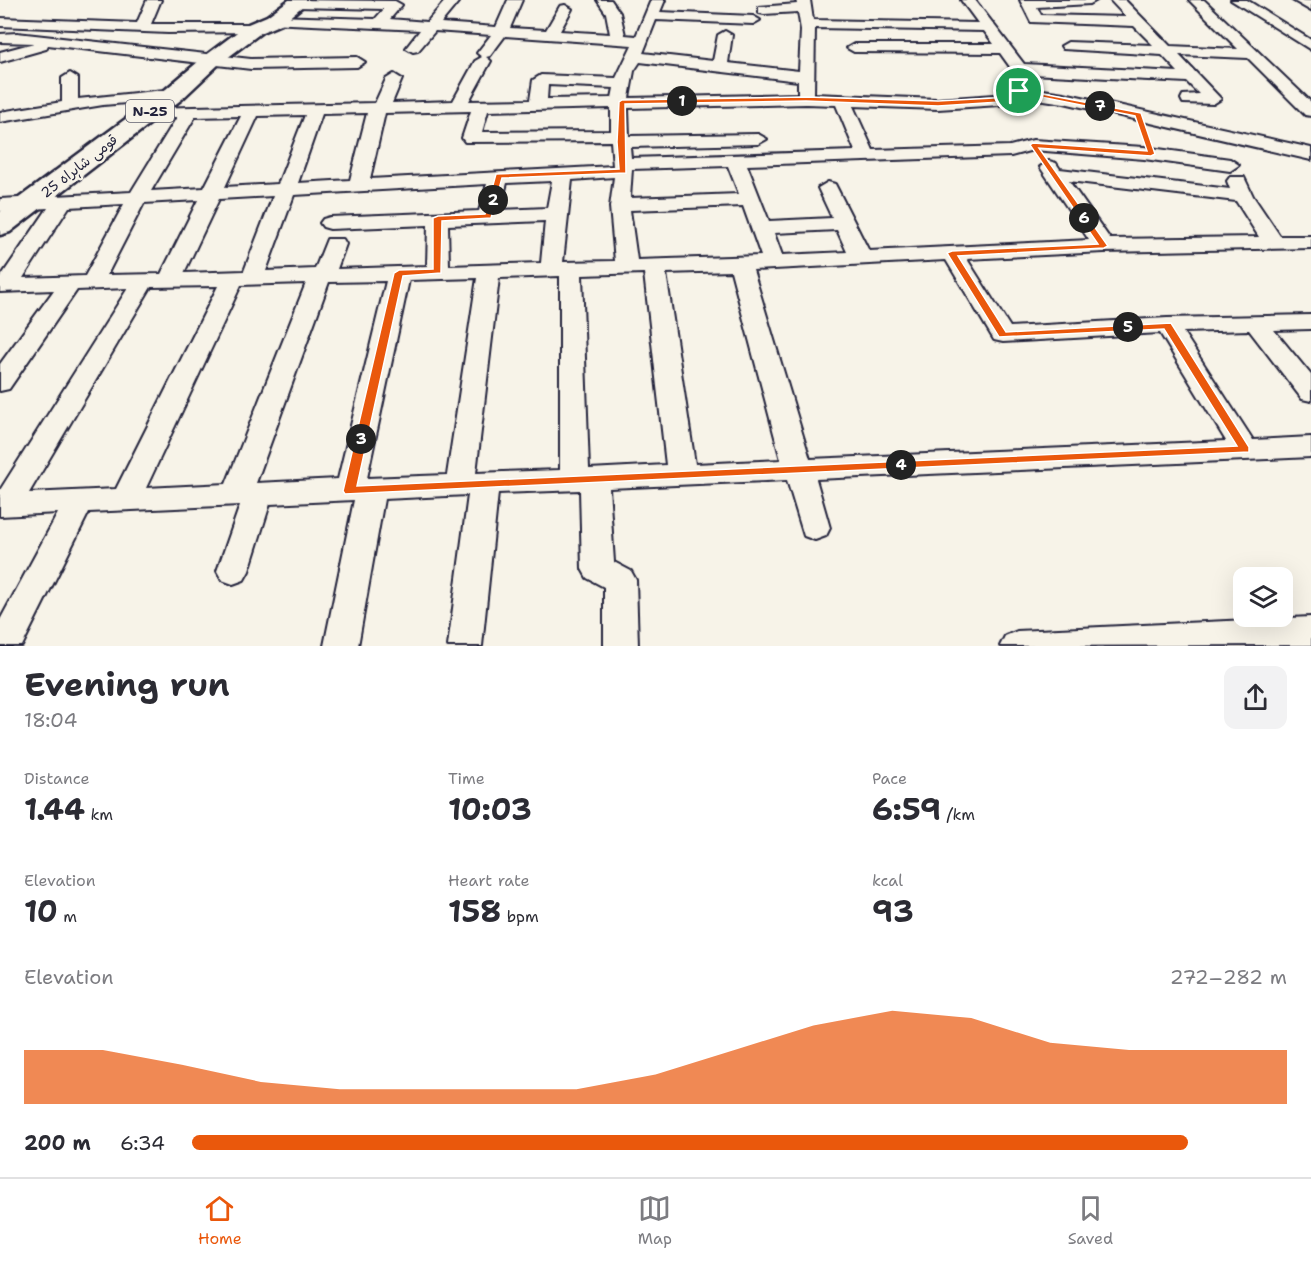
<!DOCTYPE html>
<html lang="en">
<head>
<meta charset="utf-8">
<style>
	:root { --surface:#fff; --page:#f2f2f3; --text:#2b2b33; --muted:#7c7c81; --line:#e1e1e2; --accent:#ea580c }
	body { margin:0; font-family:"Shantell Sans","Playpen Sans Arabic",sans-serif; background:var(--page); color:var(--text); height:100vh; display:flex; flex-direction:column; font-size:22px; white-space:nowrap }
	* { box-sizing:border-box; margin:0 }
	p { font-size:20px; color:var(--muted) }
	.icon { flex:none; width:33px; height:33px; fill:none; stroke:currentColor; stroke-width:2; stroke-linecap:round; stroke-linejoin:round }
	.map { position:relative; height:646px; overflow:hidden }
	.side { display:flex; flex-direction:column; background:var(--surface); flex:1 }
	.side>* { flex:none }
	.fabs { position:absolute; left:1233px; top:567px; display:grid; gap:12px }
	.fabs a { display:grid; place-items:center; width:60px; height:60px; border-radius:12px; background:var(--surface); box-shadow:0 6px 24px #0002; font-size:30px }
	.pin { position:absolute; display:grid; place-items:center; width:51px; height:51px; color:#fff; margin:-26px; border:3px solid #fff; border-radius:50%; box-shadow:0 2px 6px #0007 }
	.km { position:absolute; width:30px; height:30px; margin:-15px; border-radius:50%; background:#222; color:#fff; font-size:16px; line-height:30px; text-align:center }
	.round { display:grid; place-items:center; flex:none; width:63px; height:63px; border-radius:12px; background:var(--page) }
	.summary { display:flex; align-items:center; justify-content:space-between; height:102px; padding:0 24px }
	h1 { font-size:33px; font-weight:700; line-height:45px }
	.metrics { display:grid; grid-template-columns:repeat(3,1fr); gap:9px; height:102px; padding:6px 24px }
	.metrics div { display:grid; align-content:center }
	.metrics b { font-size:30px; font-weight:700 }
	.metrics small { font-size:16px; font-weight:400 }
	.metrics p { font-size:16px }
	.chart { height:168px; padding:12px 24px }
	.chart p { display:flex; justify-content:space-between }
	.chart svg { width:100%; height:108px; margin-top:6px; fill:var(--accent); opacity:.7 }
	ul { padding:0 24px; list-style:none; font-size:20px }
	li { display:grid; grid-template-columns:96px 72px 1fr; align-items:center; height:45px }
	li i { height:15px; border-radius:8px; background:var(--accent) }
	.dock { display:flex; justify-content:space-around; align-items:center; height:84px; border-top:2px solid var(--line); background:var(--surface); font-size:16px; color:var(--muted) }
	.dock a { display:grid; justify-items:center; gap:3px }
	.dock .on { color:var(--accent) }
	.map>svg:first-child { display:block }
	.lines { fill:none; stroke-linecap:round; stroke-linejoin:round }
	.minor-casing { stroke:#22223b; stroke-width:4 }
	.highway-casing { stroke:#22223b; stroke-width:5 }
	.minor { fill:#f7f3e8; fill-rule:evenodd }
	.highway { fill:#f7f3e8; fill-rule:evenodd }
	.route { fill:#ea580c; stroke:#fff; stroke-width:1.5; fill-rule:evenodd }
	.labels { text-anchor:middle; stroke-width:4.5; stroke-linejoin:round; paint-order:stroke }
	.shield { fill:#f7f3e8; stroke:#62616f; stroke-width:1.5 }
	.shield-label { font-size:14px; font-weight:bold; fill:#22223b }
	.far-street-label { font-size:14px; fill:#22223b; stroke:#f7f3e8 }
</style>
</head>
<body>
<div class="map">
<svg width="1311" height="646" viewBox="0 0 1311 646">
	<rect width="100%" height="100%" fill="#f7f3e8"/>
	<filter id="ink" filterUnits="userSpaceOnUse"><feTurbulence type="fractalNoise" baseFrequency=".0167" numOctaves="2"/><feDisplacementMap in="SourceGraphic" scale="12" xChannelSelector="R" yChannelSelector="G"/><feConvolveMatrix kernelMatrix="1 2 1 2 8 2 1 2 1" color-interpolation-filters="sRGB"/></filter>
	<g filter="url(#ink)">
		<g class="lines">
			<defs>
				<g id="minor">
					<path d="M 147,0 L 161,0 L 151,24 L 255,24 L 262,28 L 255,32 L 168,33 L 0,26 L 0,18 L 137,23 Z"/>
					<path d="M 293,0 L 395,1 L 402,5 L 390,19 L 427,22 L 446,0 L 460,0 L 441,23 L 496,27 L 508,0 L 522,0 L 510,28 L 546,30 L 560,6 L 565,5 L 572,9 L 560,31 L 610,34 L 606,13 L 597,0 L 611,0 L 620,13 L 625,35 L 636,36 L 651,0 L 665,0 L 660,12 L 753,16 L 760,20 L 753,24 L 656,20 L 643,53 L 713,61 L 718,35 L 725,31 L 732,35 L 728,63 L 799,71 L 801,30 L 798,12 L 764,14 L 759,13 L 759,7 L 797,4 L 796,0 L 810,0 L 813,20 L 978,23 L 961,0 L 975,0 L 1024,64 L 1178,72 L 1162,55 L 1063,49 L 1061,46 L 1068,42 L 1153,45 L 1134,26 L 1031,22 L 1020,0 L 1097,0 L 1090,4 L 1037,7 L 1041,15 L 1126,17 L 1110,0 L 1125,0 L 1170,46 L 1238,49 L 1189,0 L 1204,0 L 1311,102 L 1311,116 L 1305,115 L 1248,58 L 1179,55 L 1221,99 L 1213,104 L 1183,103 L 1181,99 L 1183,95 L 1199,94 L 1187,82 L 1031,74 L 1034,78 L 1029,88 L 1064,93 L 1311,148 L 1311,160 L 1064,103 L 1024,97 L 1021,103 L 1015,104 L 938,109 L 853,106 L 873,150 L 1010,146 L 1033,140 L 1144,147 L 1230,159 L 1239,165 L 1230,171 L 1144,159 L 1033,150 L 1011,156 L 747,165 L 769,221 L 832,218 L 818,188 L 828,182 L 835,184 L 869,251 L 1089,240 L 1040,167 L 1049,161 L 1056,163 L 1060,169 L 1230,189 L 1227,181 L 1230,177 L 1244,177 L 1253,196 L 1280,236 L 1311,236 L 1311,248 L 1104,252 L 967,259 L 1010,327 L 1167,318 L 1311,315 L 1311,329 L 1274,330 L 1311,375 L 1311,401 L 1302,399 L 1249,330 L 1183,332 L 1253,440 L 1311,437 L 1311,457 L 816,479 L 830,528 L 826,536 L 815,540 L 804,536 L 787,480 L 609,488 L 614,562 L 631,571 L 636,580 L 638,646 L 604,646 L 604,587 L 587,578 L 582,569 L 580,490 L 498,493 L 482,646 L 448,646 L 468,495 L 384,499 L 358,646 L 324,646 L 354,500 L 270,504 L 249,571 L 244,580 L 233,584 L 222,580 L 217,571 L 240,505 L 89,512 L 22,646 L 0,646 L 0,620 L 58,513 L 0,516 L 0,490 L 128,288 L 77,290 L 9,389 L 0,391 L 0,364 L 54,290 L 0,292 L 0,278 L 48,208 L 0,211 L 0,199 L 131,192 L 177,117 L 141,117 L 138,113 L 141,109 L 147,108 L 375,103 L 386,79 L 394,74 L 402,79 L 392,103 L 453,101 L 475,61 L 482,57 L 477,53 L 491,35 L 435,31 L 418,51 L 413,52 L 406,48 L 420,30 L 269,23 L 267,20 L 274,16 L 375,19 L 384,9 L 297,7 L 290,3 ZM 815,28 L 984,31 L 994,44 L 854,44 L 847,48 L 854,52 L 1000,53 L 1018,78 L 1009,94 L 938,99 L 814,94 ZM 505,36 L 632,45 L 616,78 L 541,75 L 533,80 L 530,100 L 469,101 L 491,61 L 486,57 L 490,56 ZM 640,62 L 798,81 L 798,94 L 629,98 L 634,71 ZM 548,85 L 614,88 L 612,98 L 547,99 ZM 806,104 L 836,105 L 855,151 L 631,158 L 630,147 L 758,144 L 767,139 L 758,134 L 629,136 L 628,108 ZM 611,108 L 611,131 L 482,132 L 488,111 ZM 471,111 L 462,138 L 465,142 L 611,141 L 613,166 L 370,179 L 385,113 ZM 367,113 L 350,180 L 298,183 L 322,114 ZM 305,115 L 278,184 L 225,187 L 258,116 ZM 241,116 L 204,188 L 151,191 L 195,117 ZM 728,166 L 739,194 L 630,198 L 632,169 ZM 614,177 L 610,207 L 615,261 L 563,262 L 572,180 ZM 552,181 L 547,208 L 500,210 L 507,183 ZM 1069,181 L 1236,201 L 1259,237 L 1110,239 ZM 487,184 L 479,211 L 330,217 L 323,219 L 320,223 L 323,227 L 330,229 L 428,225 L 427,266 L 337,269 L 346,244 L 343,239 L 327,239 L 315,269 L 266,271 L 294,195 ZM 273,196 L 244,271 L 184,273 L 219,199 ZM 198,200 L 161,274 L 107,275 L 144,203 ZM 124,204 L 85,276 L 23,278 L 69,207 ZM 743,206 L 761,256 L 637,260 L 630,210 ZM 545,221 L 541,263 L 449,266 L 448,225 ZM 837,230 L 847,252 L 782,255 L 774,233 ZM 946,260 L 994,340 L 1003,342 L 1160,333 L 1226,441 L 810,459 L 753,270 ZM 731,271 L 781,460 L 695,464 L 666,273 ZM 644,273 L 666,465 L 589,469 L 582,275 ZM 560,276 L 560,470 L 476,473 L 499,278 ZM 477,278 L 447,475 L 367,478 L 409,280 ZM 386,281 L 338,479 L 256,483 L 329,282 ZM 306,283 L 226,484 L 146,488 L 241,285 ZM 218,286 L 116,489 L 29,493 L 151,287 Z"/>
					<path d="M 1231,0 L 1247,0 L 1311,40 L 1311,50 Z"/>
					<path d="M 1292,0 L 1311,1 L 1311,11 Z"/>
					<path d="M 17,33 L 251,59 L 357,57 L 365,62 L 357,67 L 251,69 L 48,45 L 46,49 L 0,62 L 0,52 L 34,43 L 0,42 L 0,34 Z"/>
					<path d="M 70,73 L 78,78 L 78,99 L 174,89 L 182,94 L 174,99 L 103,105 L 0,122 L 0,112 L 62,102 L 62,78 Z"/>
					<path d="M 1311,617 L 1311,645 L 1000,646 L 1005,636 L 1017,631 Z"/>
				</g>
				<path id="highway" d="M 289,0 L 310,0 L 281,24 L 262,32 L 219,64 L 182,99 L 10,232 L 0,235 L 0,212 L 166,89 L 205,56 L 248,24 L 267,16 Z"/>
			</defs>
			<use href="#minor" class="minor-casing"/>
			<use href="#highway" class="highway-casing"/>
			<use href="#minor" class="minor"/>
			<use href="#highway" class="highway"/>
		</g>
	</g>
	<path class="route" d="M 1016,89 L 1141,113 L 1155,154 L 1151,156 L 1039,148 L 1108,246 L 1104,248 L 958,256 L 1006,332 L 1171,323 L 1249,447 L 1249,452 L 345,494 L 343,491 L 394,273 L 399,270 L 433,269 L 433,218 L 438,216 L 485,214 L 496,174 L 619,169 L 617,142 L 619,102 L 622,100 L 806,97 L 938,101 L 1012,97 ZM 1021,93 L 1135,116 L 1147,151 L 1033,143 L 1030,145 L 1098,244 L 952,251 L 947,253 L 999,337 L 1164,329 L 1237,446 L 357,486 L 403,276 L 441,273 L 442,221 L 491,218 L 502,178 L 626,173 L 625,104 L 806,101 L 938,106 L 1015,101 Z"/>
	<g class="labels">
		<rect class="shield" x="126" y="100" width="48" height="22" rx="4.5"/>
		<g class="shield-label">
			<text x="150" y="116">N-25</text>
		</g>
		<g class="far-street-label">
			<text transform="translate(79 166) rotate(-38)" y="5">قومی شاہراہ 25</text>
		</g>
	</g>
</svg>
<div class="fabs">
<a><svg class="icon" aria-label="layers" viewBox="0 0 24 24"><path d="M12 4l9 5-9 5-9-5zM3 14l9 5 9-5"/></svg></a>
</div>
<div class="pin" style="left:1019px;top:91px;background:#1e9e55"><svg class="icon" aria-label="arrive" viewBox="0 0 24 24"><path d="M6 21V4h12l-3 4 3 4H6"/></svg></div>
<b class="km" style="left:682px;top:101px">1</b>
<b class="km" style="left:493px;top:200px">2</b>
<b class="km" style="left:361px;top:439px">3</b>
<b class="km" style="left:901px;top:465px">4</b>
<b class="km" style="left:1128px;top:327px">5</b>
<b class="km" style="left:1084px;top:218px">6</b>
<b class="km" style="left:1100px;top:106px">7</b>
</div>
<section class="side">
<div class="summary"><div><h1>Evening run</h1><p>18:04</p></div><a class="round"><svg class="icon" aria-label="share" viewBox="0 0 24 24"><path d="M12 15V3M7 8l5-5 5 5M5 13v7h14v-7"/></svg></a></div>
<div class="metrics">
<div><p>Distance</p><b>1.44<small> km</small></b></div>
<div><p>Time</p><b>10:03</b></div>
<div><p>Pace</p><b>6:59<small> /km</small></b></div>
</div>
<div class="metrics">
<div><p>Elevation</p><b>10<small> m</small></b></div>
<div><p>Heart rate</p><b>158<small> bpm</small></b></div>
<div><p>kcal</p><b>93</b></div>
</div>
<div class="chart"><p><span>Elevation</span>272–282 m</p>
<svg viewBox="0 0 160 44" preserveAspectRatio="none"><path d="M0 44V22L10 22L20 28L30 35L40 38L50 38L60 38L70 38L80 32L90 22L100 12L110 6L120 9L130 19L140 22L150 22L160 22V44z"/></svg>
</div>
<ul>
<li><b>200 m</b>6:34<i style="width:91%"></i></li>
</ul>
</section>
<nav class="dock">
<a class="on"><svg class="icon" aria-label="home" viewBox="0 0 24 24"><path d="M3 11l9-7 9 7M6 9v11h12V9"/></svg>Home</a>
<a><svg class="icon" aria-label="map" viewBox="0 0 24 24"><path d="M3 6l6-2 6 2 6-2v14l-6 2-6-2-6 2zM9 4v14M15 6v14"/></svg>Map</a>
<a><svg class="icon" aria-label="saved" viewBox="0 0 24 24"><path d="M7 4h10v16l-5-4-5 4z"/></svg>Saved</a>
</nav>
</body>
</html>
